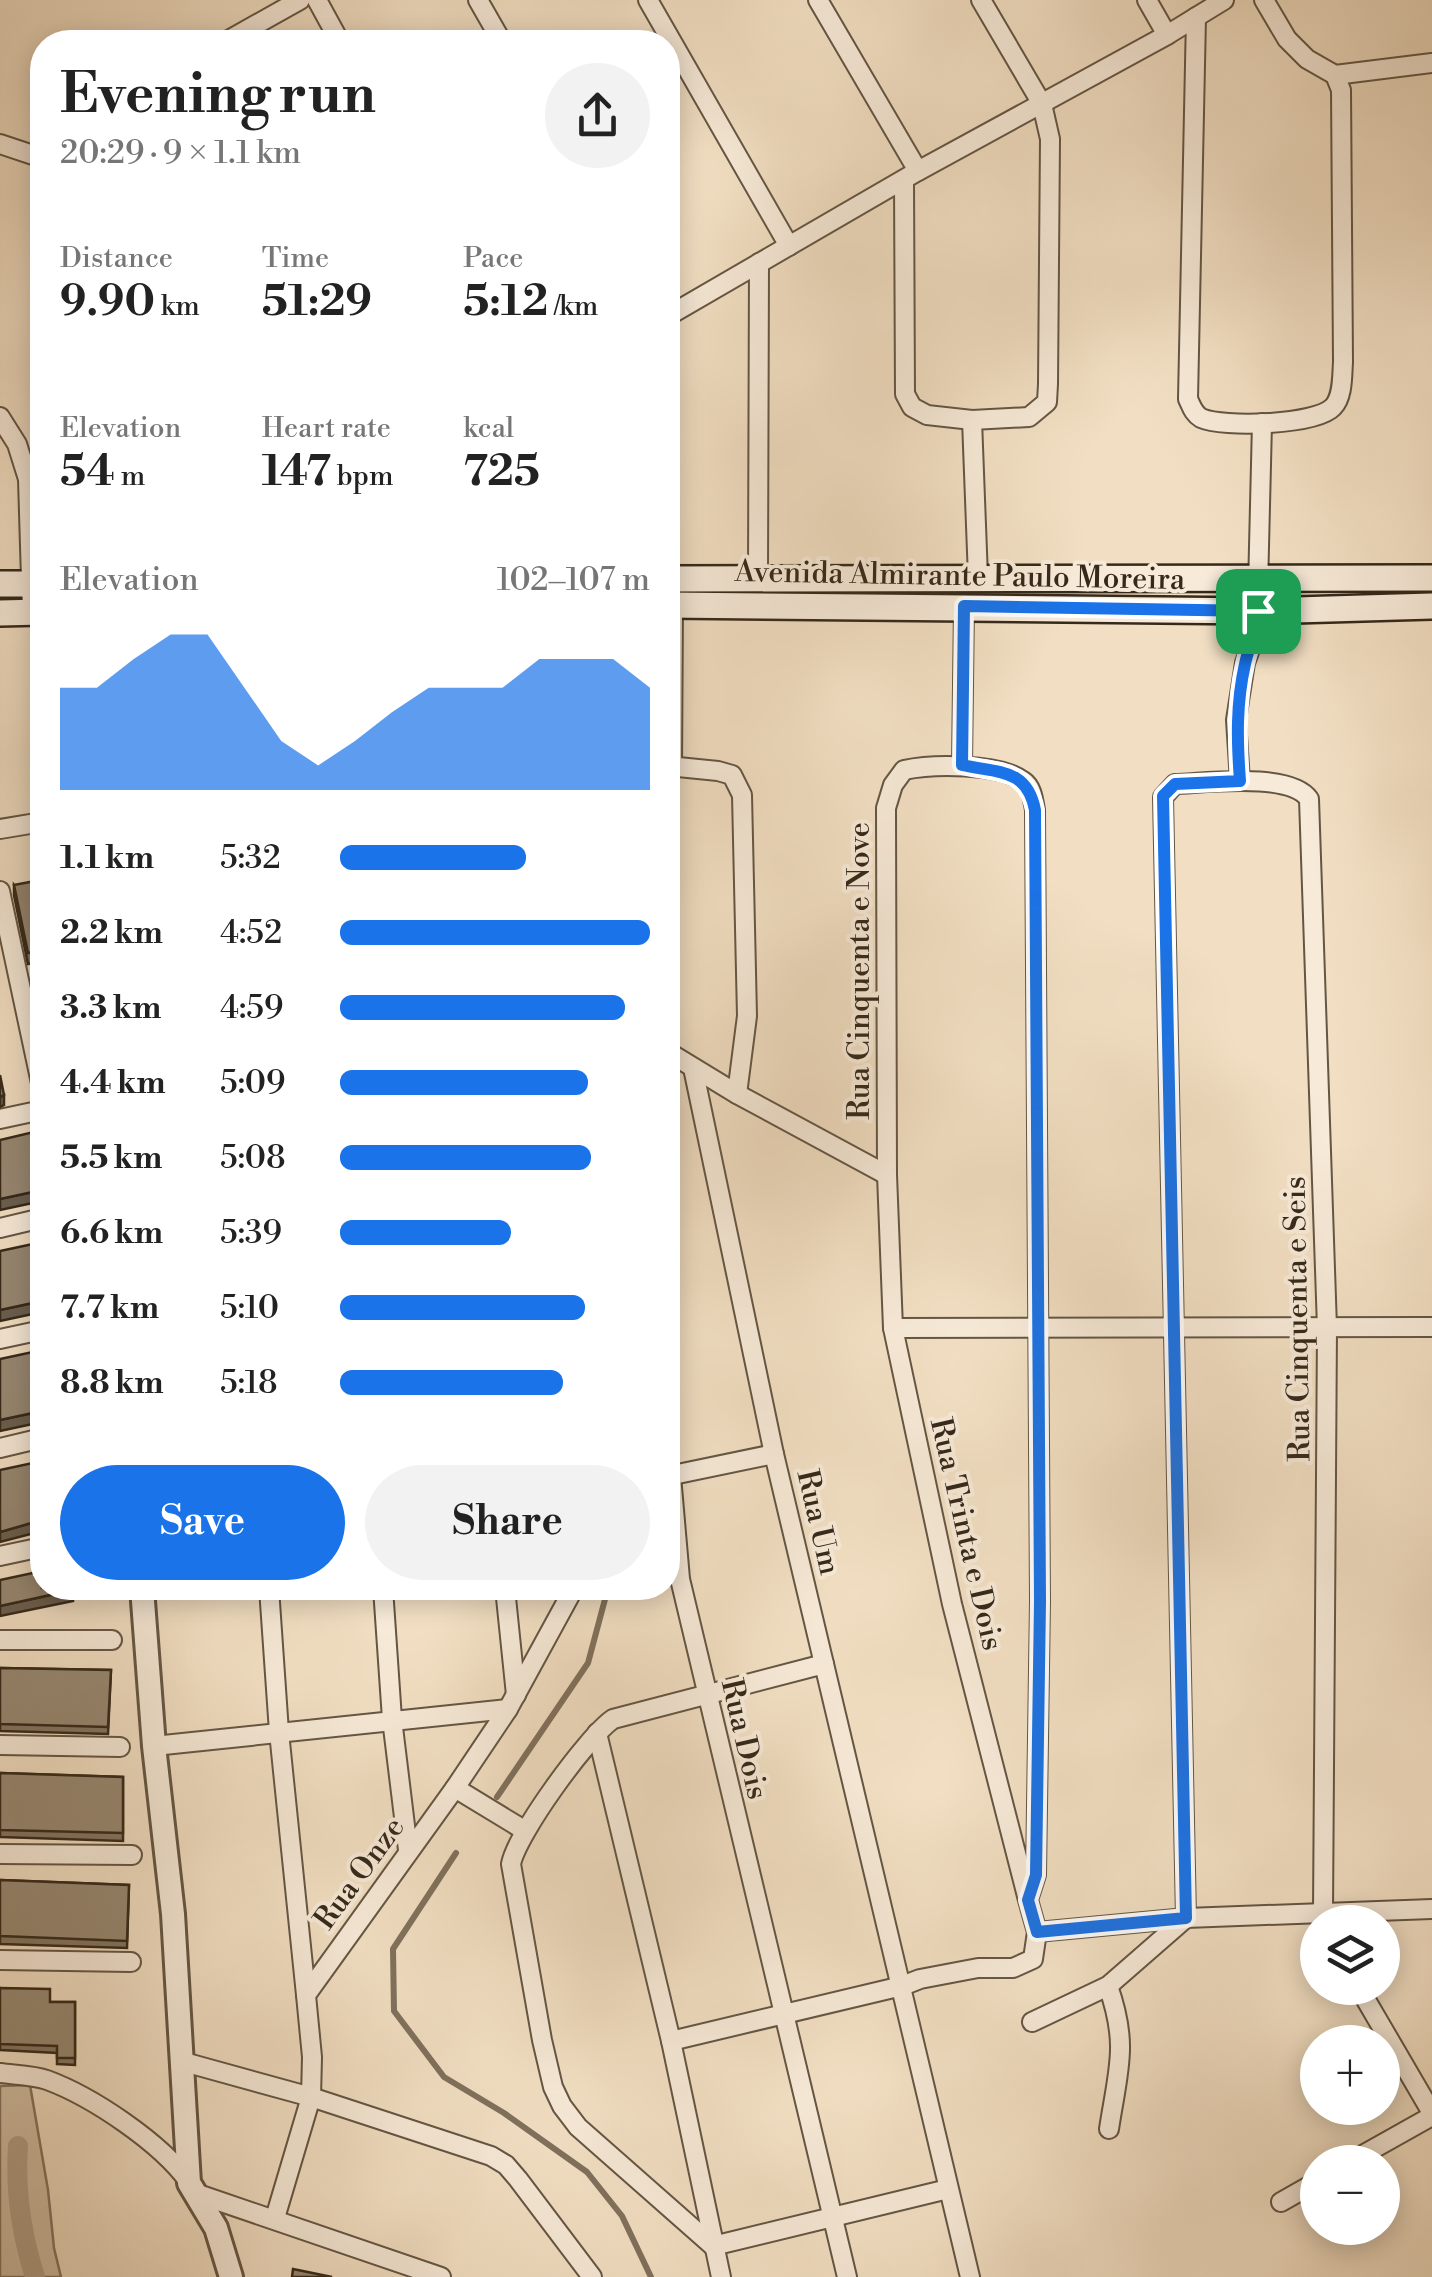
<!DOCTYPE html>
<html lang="en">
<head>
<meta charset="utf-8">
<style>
	:root { --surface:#fff; --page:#f2f2f2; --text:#222; --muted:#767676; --accent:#1a73e8 }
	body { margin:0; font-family:"Libre Bodoni",serif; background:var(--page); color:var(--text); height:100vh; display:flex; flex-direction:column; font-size:38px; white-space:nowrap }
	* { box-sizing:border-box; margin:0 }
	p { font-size:32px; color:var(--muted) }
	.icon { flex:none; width:55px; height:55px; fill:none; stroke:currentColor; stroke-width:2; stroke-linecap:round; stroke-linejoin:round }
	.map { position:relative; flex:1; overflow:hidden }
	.drawer { position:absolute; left:30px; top:30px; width:650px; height:1570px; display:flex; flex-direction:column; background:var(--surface); border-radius:40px; box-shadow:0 5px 25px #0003 }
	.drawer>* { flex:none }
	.fabs { position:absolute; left:1300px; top:1905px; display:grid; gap:20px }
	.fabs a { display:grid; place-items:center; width:100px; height:100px; border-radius:50%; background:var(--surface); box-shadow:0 5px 25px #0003; font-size:50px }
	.pin { position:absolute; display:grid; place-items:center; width:85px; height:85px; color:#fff; margin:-42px; border-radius:20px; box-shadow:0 5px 15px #0006 }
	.round { display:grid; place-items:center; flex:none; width:105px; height:105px; border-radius:52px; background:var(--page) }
	.headline { display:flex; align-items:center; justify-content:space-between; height:170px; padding:0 30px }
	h1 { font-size:55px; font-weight:700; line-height:75px }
	.figures { display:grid; grid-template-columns:repeat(3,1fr); gap:15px; height:170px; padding:10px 30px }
	.figures div { display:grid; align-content:center }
	.figures b { font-size:42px; font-weight:700 }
	.figures small { font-size:28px; font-weight:400 }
	.figures p { font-size:28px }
	.chart { height:280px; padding:20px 30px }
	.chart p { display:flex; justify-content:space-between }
	.chart svg { width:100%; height:180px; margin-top:10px; fill:var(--accent); opacity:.7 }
	.cta { display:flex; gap:20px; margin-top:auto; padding:20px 30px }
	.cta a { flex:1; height:115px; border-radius:60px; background:var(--accent); color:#fff; font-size:40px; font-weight:700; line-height:115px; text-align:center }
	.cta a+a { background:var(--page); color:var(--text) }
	ul { padding:0 30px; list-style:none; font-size:32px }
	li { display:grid; grid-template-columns:160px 120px 1fr; align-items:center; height:75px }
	li i { height:25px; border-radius:12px; background:var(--accent) }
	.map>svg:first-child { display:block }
	.green { fill:#d2c0a6; stroke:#847460; stroke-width:2.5 }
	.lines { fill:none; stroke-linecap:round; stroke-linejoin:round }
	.stream { stroke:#80715d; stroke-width:6 }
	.canal { stroke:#b2a18a; stroke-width:20 }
	.minor-casing { stroke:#645644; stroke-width:22 }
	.tertiary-casing { stroke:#645644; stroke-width:28 }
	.secondary-casing { stroke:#35291a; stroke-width:30 }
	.minor { stroke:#f7ead8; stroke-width:18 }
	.tertiary { stroke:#f7ead8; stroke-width:22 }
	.secondary { stroke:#f7ead8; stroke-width:25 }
	.wall { fill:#827562; stroke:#35291a; stroke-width:2.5 }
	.shaded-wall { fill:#6a5f50; stroke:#35291a; stroke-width:2.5 }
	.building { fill:#978872; stroke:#35291a; stroke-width:2.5 }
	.route-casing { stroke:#fff; stroke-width:20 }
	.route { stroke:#1a73e8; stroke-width:12 }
	.labels { text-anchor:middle; stroke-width:8; stroke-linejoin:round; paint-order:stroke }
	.street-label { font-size:30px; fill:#35291a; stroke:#f7ead8 }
</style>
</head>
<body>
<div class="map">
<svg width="1432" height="2277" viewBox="0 0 1432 2277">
	<rect width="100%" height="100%" fill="#f2dfc3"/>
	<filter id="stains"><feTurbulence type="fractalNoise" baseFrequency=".002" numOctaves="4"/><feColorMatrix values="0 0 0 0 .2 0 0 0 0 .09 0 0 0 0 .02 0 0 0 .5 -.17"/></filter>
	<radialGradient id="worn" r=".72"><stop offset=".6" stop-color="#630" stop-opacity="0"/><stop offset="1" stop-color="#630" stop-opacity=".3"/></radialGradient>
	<path class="green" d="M 30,2085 L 48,2190 L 54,2248 L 61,2277 L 0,2277 L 0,2086 Z"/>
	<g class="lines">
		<g class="stream">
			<path d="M 497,1797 L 588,1663 L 608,1588"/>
			<path d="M 456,1853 L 393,1949 L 394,2011 L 444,2077 L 504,2113 L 587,2172 L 622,2216 L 651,2277"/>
		</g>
		<path class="canal" d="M 18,2146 C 15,2191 21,2233 35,2277"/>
		<defs>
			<g id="minor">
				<path d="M 317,0 L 340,42"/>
				<path d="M 478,0 L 502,42"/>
				<path d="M 648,0 L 789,246"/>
				<path d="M 818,0 L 918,171"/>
				<path d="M 1147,0 L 1167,35"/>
				<path d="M 1196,17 L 1188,399 C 1192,407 1193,413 1201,418 C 1223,428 1316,425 1333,407 C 1343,397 1342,376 1343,362 L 1341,90 L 1335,75 L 1307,59 L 1287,39 L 1264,0"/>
				<path d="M 225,42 L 300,0"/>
				<path d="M 1335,75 L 1432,63"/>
				<path d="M 0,144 L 42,158"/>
				<path d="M 904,180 L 905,394 L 912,407 L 927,415 L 972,420 L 1029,417 L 1047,402 L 1048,384 L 1050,139 L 1042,104 L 981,0"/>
				<path d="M 668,316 L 918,171 L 1167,35 L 1224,0"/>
				<path d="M 0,417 L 17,444 L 28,479 L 32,612"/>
				<path d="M 972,420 L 978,578"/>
				<path d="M 758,578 L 759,263"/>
				<path d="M 962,765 L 964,606"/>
				<path d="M 668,766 L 718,771 L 732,775 L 742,795 L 747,1016 L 737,1094"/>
				<path d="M 672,766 L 673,605"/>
				<path d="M 1240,781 L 1236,720 L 1245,663 L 1257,629 L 1262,423"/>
				<path d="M 0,829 L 42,822"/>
				<path d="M 0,891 L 42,1088"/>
				<path d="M 668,1052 L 737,1094 L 887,1175"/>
				<path d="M 693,1068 L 774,1454 L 970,2277"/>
				<path d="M 0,1119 L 42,1110"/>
				<path d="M 0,1228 L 42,1218"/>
				<path d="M 893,1328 L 1432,1327"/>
				<path d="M 0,1339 L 42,1330"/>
				<path d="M 0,1448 L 42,1438"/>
				<path d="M 668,1476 L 774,1454"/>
				<path d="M 671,1476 L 680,1579 L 847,2277"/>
				<path d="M 0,1556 L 42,1547"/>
				<path d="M 269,1588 L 279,1732 L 306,1995"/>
				<path d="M 383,1588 L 392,1719 L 408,1850"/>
				<path d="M 505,1588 L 516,1695"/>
				<path d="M 0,1640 L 112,1640"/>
				<path d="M 824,1664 L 613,1719 C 587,1737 517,1834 511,1864 L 542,2040 L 553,2087 L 562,2106 L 578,2127 L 713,2246 L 948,2189"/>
				<path d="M 597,1733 L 671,2041 L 721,2277"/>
				<path d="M 0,1745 L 120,1747"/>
				<path d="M 154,1746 L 508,1709"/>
				<path d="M 455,1788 L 524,1830"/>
				<path d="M 0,1854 L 132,1855"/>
				<path d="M 1037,1932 L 1186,1918 L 1432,1909"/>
				<path d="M 0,1960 L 131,1962"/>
				<path d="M 1108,1986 C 1129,2045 1118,2070 1109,2129"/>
				<path d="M 1359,1988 L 1432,2113"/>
				<path d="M 1032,2022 L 1108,1986 L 1186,1918 L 1163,797 L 1175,784 C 1206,783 1290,772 1309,799 L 1327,1328 L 1323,1913 L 1326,1922"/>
				<path d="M 671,2041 L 902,1986 L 920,1979 L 978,1968 L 1013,1968 L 1033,1959 L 1037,1932 L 1028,1900 L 1036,1875 L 1040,1601 L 1035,810 C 1033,799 1032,787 1023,781 C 999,763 932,764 904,770 L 893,785 L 886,808 L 887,1175 L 893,1328 L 952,1604 L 1028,1900"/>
				<path d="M 184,2062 L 311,2097 L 491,2156 L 506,2165 L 518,2179 L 592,2277"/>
				<path d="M 0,2073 C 15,2075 33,2075 47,2080 C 93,2097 161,2143 189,2182"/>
				<path d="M 1350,2162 L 1432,2116"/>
				<path d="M 198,2194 L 441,2277"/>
				<path d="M 1281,2202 L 1318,2181"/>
				<path d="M 275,2218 L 311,2097 L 312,2057 L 306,1995 L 455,1788 L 508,1709 L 574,1588"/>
			</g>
			<path id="tertiary" d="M 142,1588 L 154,1746 L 173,1914 L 189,2183 L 216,2228 L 231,2277"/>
			<g id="secondary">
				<path d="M 668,579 L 1432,578"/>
				<path d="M 0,584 L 42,584"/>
				<path d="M 668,605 L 1258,611 L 1432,606"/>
				<path d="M 0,613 L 42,612"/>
			</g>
		</defs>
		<use href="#minor" class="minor-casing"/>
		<use href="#tertiary" class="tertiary-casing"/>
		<use href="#secondary" class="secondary-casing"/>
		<use href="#minor" class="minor"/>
		<use href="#tertiary" class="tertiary"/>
		<use href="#secondary" class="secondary"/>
	</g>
	<g class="wall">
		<path d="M 14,885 L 42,922 L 42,961 L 28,964 L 14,895 Z"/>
		<path d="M 0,1668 L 111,1670 L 108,1734 L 0,1731 Z"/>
		<path d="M 0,1773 L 123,1777 L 123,1841 L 0,1837 Z"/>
		<path d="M 0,1880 L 129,1885 L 127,1948 L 0,1944 Z"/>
		<path d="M 0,1988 L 50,2002 L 75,2002 L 75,2065 L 57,2064 L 57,2053 L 0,2050 Z"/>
	</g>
	<g class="shaded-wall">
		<path d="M 4,1095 L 4,1105 L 0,1107 L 0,1097 Z"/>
		<path d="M 42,1190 L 42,1201 L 0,1210 L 0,1199 Z"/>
		<path d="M 42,1301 L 42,1312 L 0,1321 L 0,1310 Z"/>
		<path d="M 42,1411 L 42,1422 L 0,1431 L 0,1420 Z"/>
		<path d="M 42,1520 L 42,1531 L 0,1542 L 0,1532 Z"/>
		<path d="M 73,1590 L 73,1601 L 0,1616 L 0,1606 Z"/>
	</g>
	<g class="building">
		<path d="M 35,881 L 42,922 L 42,950 L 28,953 L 14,885 Z"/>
		<path d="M 0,1075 L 4,1095 L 0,1097 Z"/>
		<path d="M 42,1130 L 42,1190 L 0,1199 L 0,1140 Z"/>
		<path d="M 42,1242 L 42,1301 L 0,1310 L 0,1251 Z"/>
		<path d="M 42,1350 L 42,1411 L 0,1420 L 0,1359 Z"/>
		<path d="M 42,1461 L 42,1520 L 0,1532 L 0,1470 Z"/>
		<path d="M 42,1571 L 42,1588 L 73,1588 L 73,1590 L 0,1606 L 0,1580 Z"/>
		<path d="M 0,1668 L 111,1670 L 108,1727 L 0,1724 Z"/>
		<path d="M 0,1773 L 123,1777 L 123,1833 L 0,1830 Z"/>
		<path d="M 0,1880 L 129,1885 L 127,1941 L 0,1936 Z"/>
		<path d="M 0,1988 L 50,1989 L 50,2002 L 75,2002 L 75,2058 L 57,2058 L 57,2046 L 0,2044 Z"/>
		<path d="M 293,2269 L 332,2277 L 292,2277 Z"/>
	</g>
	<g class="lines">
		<defs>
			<path id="route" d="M 964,606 L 1258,611 C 1257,631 1249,645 1245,664 C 1236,704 1237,740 1240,781 L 1175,784 L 1163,796 L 1186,1918 L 1037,1932 L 1028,1900 L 1036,1875 L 1040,1601 L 1035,810 C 1027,768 998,773 962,765 Z"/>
		</defs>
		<use href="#route" class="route-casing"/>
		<use href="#route" class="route"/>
	</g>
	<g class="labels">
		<g class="street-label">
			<text transform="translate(960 575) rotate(1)" y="10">Avenida Almirante Paulo Moreira</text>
			<text transform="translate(859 971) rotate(-90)" y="10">Rua Cinquenta e Nove</text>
			<text transform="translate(1297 1319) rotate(-91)" y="10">Rua Cinquenta e Seis</text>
			<text transform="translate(819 1522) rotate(77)" y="10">Rua Um</text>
			<text transform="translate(967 1534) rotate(77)" y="10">Rua Trinta e Dois</text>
			<text transform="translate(745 1739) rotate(77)" y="10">Rua Dois</text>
			<text transform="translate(359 1873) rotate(-54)" y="10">Rua Onze</text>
		</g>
	</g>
	<rect width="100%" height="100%" filter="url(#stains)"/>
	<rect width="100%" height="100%" fill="url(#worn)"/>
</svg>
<div class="fabs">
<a><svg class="icon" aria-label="layers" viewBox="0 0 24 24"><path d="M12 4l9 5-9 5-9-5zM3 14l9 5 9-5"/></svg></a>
<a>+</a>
<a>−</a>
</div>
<div class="pin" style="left:1258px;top:611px;background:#1e9e55"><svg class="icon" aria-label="arrive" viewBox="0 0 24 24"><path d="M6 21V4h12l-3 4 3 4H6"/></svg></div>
<section class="drawer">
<div class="headline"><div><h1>Evening run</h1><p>20:29 · 9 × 1.1 km</p></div><a class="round"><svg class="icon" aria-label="share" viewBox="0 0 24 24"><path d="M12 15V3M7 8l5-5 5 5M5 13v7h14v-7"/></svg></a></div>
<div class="figures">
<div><p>Distance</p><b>9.90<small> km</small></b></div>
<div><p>Time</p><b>51:29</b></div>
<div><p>Pace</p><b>5:12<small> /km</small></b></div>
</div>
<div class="figures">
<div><p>Elevation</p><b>54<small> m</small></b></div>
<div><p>Heart rate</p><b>147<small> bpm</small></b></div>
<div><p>kcal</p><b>725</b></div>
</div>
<div class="chart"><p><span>Elevation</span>102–107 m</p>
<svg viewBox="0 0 160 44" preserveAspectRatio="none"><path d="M0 44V19L10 19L20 12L30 6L40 6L50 19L60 32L70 38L80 32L90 25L100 19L110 19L120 19L130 12L140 12L150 12L160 19V44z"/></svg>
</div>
<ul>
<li><b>1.1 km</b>5:32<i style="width:60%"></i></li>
<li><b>2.2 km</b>4:52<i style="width:100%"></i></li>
<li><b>3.3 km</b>4:59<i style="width:92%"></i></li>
<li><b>4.4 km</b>5:09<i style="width:80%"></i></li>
<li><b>5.5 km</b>5:08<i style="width:81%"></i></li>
<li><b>6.6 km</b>5:39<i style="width:55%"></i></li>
<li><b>7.7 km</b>5:10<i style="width:79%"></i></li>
<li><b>8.8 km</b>5:18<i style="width:72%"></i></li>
</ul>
<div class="cta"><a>Save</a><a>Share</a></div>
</section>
</div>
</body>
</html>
